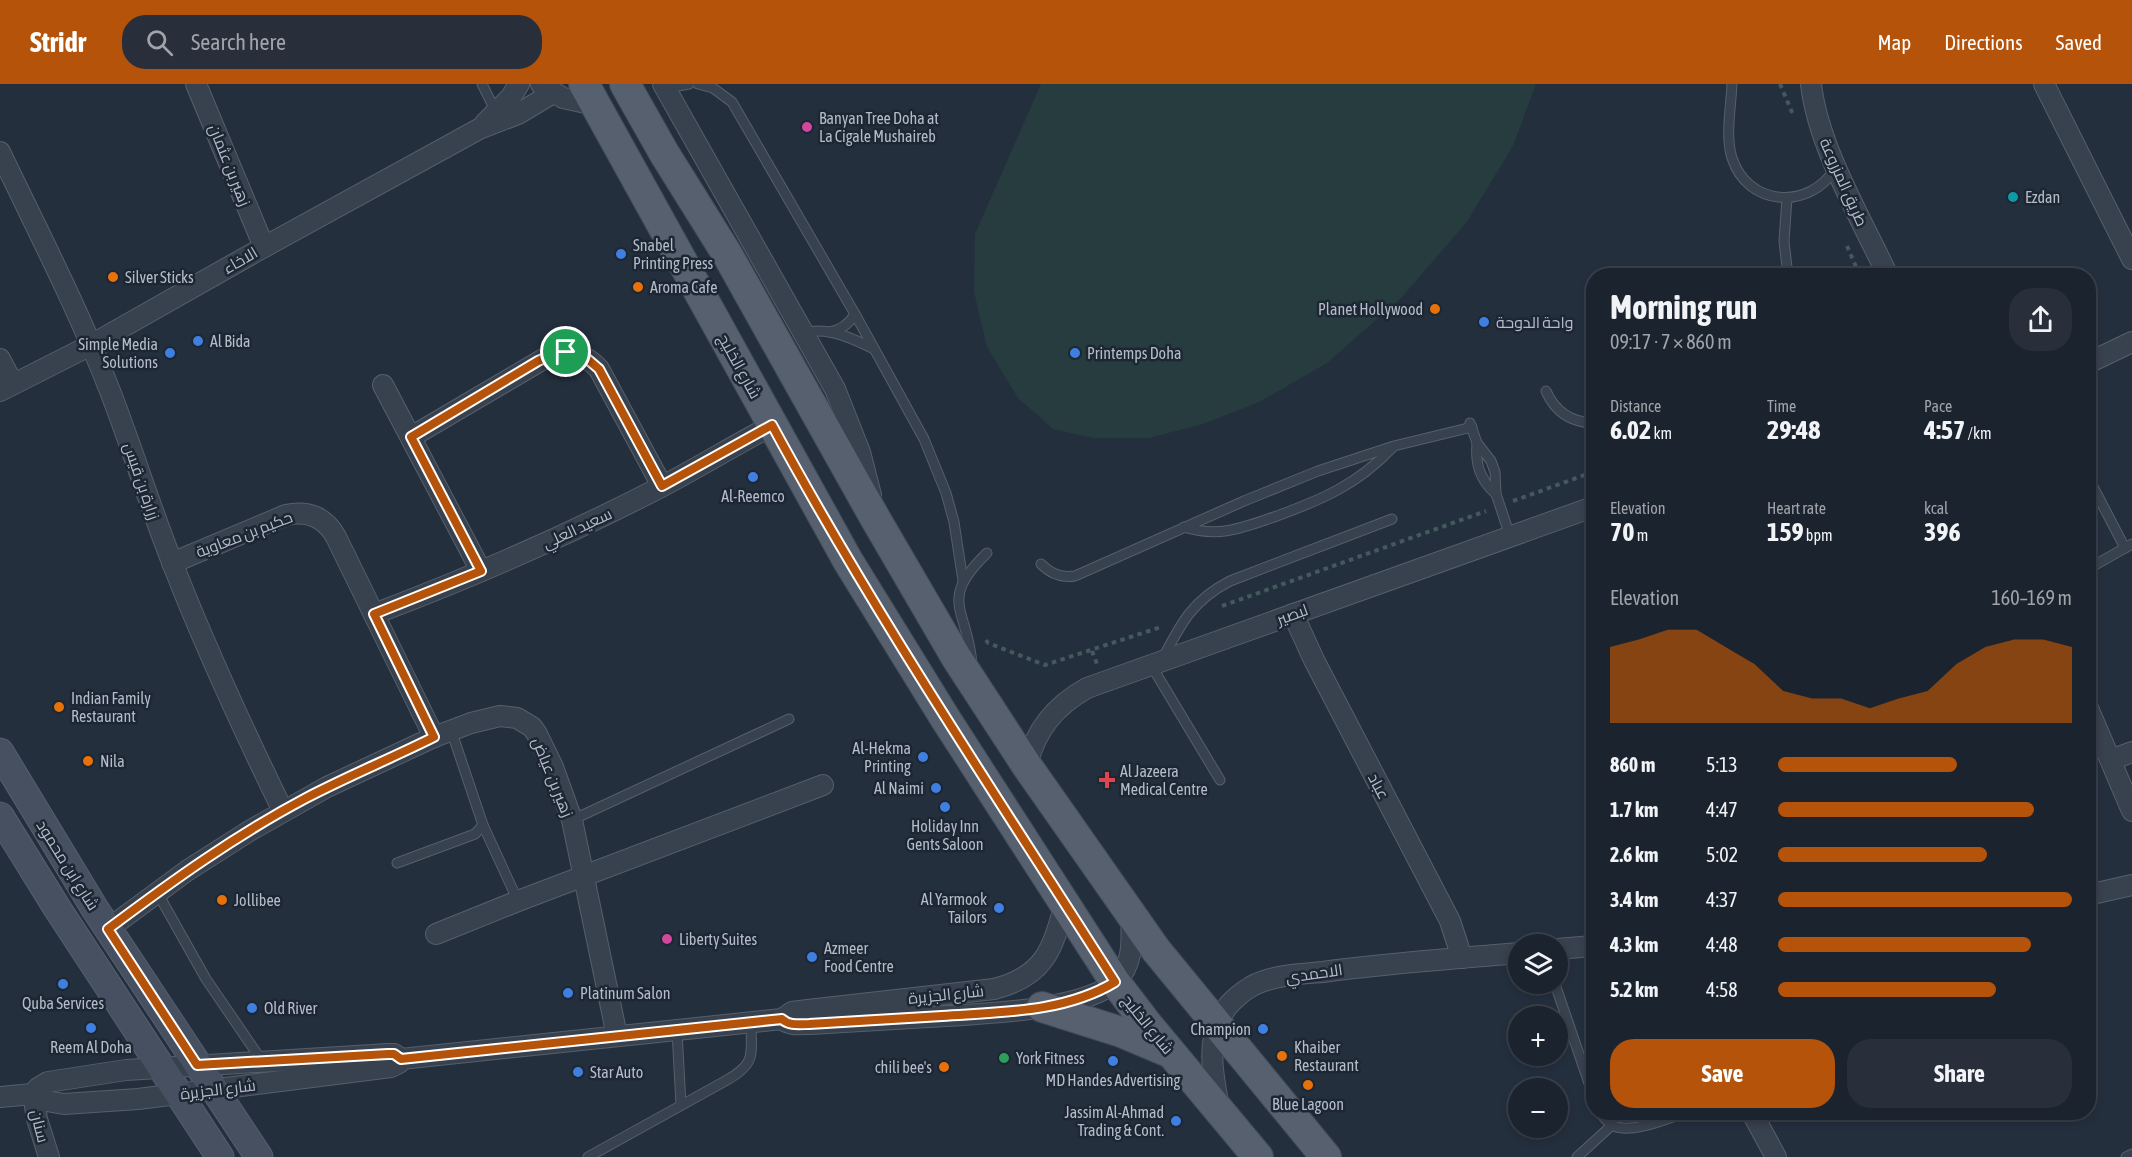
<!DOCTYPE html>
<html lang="en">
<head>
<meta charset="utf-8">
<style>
	:root { --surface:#1b232e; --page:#282f3a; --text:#f1f3f6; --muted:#a0a4aa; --line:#39404a; --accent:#b45309 }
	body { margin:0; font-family:"Asap Condensed",Cairo,sans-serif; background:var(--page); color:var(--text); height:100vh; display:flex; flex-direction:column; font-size:22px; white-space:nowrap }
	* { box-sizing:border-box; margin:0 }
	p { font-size:20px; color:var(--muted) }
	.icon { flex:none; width:33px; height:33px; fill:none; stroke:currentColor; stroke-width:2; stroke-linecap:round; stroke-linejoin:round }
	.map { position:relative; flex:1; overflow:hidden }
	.panel { position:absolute; left:1586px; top:184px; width:510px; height:852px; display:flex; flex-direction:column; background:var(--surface); border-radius:24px; box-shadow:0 3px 9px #0003,0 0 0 2px var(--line) }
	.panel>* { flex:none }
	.buttons { position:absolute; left:1508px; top:850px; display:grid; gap:12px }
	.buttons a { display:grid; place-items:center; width:60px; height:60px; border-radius:50%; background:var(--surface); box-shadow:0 3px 9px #0003,0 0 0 2px var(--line); font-size:30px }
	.pin { position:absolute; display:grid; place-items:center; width:51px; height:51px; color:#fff; margin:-26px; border:3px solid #fff; border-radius:50%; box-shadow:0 2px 6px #0007 }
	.round { display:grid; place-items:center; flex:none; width:63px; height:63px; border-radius:24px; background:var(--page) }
	.summary { display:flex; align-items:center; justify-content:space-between; height:102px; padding:0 24px }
	h1 { font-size:33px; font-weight:700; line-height:45px }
	.figures { display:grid; grid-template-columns:repeat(3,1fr); gap:9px; height:102px; padding:6px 24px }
	.figures div { display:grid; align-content:center }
	.figures b { font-size:26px; font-weight:700 }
	.figures small { font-size:16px; font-weight:400 }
	.figures p { font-size:16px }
	.chart { height:168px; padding:12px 24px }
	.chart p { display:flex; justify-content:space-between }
	.chart svg { width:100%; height:108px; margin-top:6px; fill:var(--accent); opacity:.7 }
	.primary-button { display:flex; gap:12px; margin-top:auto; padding:12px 24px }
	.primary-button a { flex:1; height:69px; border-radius:24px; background:var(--accent); color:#fff; font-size:24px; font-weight:700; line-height:69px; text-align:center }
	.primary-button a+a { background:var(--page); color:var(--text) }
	ul { padding:0 24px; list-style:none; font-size:20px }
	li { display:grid; grid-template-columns:96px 72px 1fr; align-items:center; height:45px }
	li i { height:15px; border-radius:8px; background:var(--accent) }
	header { display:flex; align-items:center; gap:36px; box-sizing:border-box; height:84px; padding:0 30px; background:var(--accent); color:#fff }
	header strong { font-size:28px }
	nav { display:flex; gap:33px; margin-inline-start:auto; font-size:21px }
	.search { width:420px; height:54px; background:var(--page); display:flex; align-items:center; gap:15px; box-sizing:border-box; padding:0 21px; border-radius:24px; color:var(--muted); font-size:22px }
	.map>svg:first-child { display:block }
	.green { fill:#263c3f }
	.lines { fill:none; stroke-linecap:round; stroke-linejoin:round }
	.lane-casing { stroke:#565f6c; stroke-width:11 }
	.street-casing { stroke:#565f6c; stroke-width:22 }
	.secondary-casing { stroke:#565f6c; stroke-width:29 }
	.primary-casing { stroke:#414a57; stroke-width:32 }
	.path { stroke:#44595c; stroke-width:4; stroke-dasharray:4.5 4.5; stroke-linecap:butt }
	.lane { stroke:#38414e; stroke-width:9 }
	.street { stroke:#38414e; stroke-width:20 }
	.secondary { stroke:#465061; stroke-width:27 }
	.primary { stroke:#56606e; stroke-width:30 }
	.route-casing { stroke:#fff; stroke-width:12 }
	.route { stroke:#b45309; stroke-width:8 }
	.hotel-dot { fill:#d1479c; stroke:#1d2633; stroke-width:2 }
	.culture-dot { fill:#0f9aa8; stroke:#1d2633; stroke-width:2 }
	.shop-dot { fill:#3f7fe0; stroke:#1d2633; stroke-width:2 }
	.food-dot { fill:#e8710a; stroke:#1d2633; stroke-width:2 }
	.health-dot { fill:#e0444e; stroke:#1d2633; stroke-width:2 }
	.leisure-dot { fill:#2e9e5b; stroke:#1d2633; stroke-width:2 }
	.labels { text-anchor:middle; stroke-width:5; stroke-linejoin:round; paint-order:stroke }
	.poi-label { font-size:16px; fill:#b4bcc9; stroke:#1d2633; text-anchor:start }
	.street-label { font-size:16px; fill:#b4bcc9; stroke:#1d2633 }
</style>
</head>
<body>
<header>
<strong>Stridr</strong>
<div class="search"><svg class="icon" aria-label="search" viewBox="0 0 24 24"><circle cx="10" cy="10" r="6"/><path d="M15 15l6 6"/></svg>Search here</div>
<nav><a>Map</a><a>Directions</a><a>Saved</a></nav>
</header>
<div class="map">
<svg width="2132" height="1073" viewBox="0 0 2132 1073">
	<rect width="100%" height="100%" fill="#242f3e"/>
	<path class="green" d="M 1041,0 L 1536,0 L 1513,62 L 1466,139 L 1401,214 L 1327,279 L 1259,318 L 1203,340 L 1149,354 L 1093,354 L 1053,345 L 1018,314 L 987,263 L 974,208 L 975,150 Z"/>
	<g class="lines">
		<defs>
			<g id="lane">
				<path d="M 482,0 L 496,28"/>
				<path d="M 698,0 L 713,4 L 732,18 L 855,230 L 924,355 L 946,409 L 954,438 L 963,497"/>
				<path d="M 1732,0 C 1731,24 1725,52 1732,74 C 1748,123 1809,126 1835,85"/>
				<path d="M 667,7 L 678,2 L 689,0"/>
				<path d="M 1787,114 L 1784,157 L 1788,192"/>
				<path d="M 829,248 C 841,246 849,240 855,230"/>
				<path d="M 804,249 C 827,242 854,255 874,265"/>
				<path d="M 1546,307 C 1555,328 1571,338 1593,339"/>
				<path d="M 1470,339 L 1477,359 L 1491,377 L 1495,388 L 1496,410 L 1510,452"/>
				<path d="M 1477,359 C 1475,380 1480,396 1496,410"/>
				<path d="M 2088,393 L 2125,464"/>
				<path d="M 1184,443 C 1219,454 1242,444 1274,433 C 1321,416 1357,401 1392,364"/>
				<path d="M 1041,480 C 1051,490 1061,494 1075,492 L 1244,417 L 1318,387 L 1394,362 L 1472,343"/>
				<path d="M 2088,485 L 2132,460"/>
				<path d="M 1163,574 C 1181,539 1193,516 1230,497 L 1392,435"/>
				<path d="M 972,580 C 968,525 937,517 987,469"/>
				<path d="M 1151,581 L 1220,696"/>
				<path d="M 451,646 L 483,741 L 518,817"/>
				<path d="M 572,736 L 789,635"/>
				<path d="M 397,779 L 475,750 L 483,741"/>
				<path d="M 157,808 L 206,895 L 262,977"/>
				<path d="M 1555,900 L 1593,1011"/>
				<path d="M 677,947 L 681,1021"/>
				<path d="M 1600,1029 C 1604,1033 1608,1040 1614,1042 C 1631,1050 1666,1035 1684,1029"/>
				<path d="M 588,1073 L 727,996 C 757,979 751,970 751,939"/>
				<path d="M 1577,1073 L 1611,1042"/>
				<path d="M 2126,1073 L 2132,1070"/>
			</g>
			<g id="street">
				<path d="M 196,0 L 264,163"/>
				<path d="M 541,0 L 563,14 L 595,21"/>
				<path d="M 663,0 L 835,305 L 860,368 L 871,411"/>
				<path d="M 1811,0 C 1818,63 1861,134 1888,192"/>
				<path d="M 2044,0 L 2132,175"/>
				<path d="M 485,39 L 511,13 L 519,0"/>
				<path d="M 0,68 C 38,147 78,225 110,307 C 132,364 150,422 172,478 C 205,563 243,645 283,727"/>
				<path d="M 0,275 L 13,300"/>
				<path d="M 2088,279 L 2132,258"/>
				<path d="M 383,301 L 481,487"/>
				<path d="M 0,307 L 91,261 L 264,163 L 479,45 L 518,30 L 553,9"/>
				<path d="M 411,353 L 547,273 C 568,265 584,269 599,285 L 662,402"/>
				<path d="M 172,479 L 286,431 C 308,426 325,433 336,453 L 434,653"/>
				<path d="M 374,530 C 472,493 568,451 661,403 C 699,383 735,361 773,341"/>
				<path d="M 1293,530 L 1314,576 L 1450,837 L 1462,874"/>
				<path d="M 2088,624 L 2132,727"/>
				<path d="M 2111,676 L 2132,668"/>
				<path d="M 1027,682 C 1035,646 1055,622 1087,604 L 1593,423"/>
				<path d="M 2088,811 L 2132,801"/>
				<path d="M 108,845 L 188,786 L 251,746 L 327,703 L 434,653 L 471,639 L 500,632 L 517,634 L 532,643 L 537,650 L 553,683 L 572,736 L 617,952"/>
				<path d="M 436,850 L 518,817 L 823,701"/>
				<path d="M 1557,865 L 1593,862"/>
				<path d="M 782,935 C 789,942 800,940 809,940 C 849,938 889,935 928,933 C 974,930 1081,928 1115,898 C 1134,881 1132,856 1131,833"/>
				<path d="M 33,1010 L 38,1004 L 48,998 L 126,986 L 388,970 L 394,970 L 401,975 L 782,935 L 792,928 L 808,926 L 994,905 C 1045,892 1052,866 1065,820"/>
				<path d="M 33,1010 L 37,1035 L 49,1073"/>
				<path d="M 0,1013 L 33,1010 L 41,1016 L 64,1020 L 138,1015 L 391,983 L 399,979 L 401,975"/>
				<path d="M 1219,1023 C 1213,991 1205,955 1225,926 C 1230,918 1243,907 1252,902 C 1273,891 1300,890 1323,888 C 1388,879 1453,875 1518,869"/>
				<path d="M 1752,1029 L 1776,1073"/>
			</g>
			<g id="secondary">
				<path d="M 0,668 L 95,825 L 259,1073"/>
				<path d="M 0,732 L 57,824 L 220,1073"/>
			</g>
			<g id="primary">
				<path d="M 584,0 L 848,477 L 945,634 L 1115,898 L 1147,940 L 1258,1073"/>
				<path d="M 625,0 L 664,69 L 727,170 L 875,434 L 956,573 L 1027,682 L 1156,866 L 1326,1073"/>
				<path d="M 1042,923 L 1121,948 L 1166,967"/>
			</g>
		</defs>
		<use href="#lane" class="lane-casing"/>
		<use href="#street" class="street-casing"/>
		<use href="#secondary" class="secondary-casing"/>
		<use href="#primary" class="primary-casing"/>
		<g class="path">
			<path d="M 1780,0 L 1794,33"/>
			<path d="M 1847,162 L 1860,192"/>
			<path d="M 1513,417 L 1593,388"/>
			<path d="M 1222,522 L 1486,427"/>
			<path d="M 986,556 L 988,559 L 1045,581 L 1161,543"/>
			<path d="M 1092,567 L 1097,580"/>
		</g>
		<use href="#lane" class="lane"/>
		<use href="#street" class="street"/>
		<use href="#secondary" class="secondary"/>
		<use href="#primary" class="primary"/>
	</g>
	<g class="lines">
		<defs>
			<path id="route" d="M 566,268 L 585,273 L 599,285 L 662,402 L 772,341 C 876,533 998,714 1115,898 C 1064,929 999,928 942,932 C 898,935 853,937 809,940 C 800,940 789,942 782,935 L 401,975 L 394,970 L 388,970 L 197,981 L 108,845 C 172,797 236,751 306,714 C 348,692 392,674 434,653 L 374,530 L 481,487 L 411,353 L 538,277 L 556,269 Z"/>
		</defs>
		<use href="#route" class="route-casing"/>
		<use href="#route" class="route"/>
	</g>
	<g class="hotel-dot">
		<circle cx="807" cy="43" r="6"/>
		<circle cx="667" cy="855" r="6"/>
	</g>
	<circle class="culture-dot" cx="2013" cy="113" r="6"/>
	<g class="shop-dot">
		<circle cx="621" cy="170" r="6"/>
		<circle cx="1484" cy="238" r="6"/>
		<circle cx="198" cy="257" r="6"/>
		<circle cx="170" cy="269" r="6"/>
		<circle cx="1075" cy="269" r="6"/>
		<circle cx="753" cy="393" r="6"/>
		<circle cx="923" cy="673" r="6"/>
		<circle cx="936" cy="704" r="6"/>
		<circle cx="945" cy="723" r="6"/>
		<circle cx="999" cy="824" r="6"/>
		<circle cx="812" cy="873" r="6"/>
		<circle cx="63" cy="900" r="6"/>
		<circle cx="568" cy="909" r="6"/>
		<circle cx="252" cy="924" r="6"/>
		<circle cx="91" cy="944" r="6"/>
		<circle cx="1263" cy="945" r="6"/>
		<circle cx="1113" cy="977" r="6"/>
		<circle cx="578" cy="988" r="6"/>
		<circle cx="1176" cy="1037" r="6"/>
	</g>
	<g class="food-dot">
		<circle cx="113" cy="193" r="6"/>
		<circle cx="638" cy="203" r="6"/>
		<circle cx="1435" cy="225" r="6"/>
		<circle cx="59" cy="623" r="6"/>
		<circle cx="88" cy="677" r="6"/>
		<circle cx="222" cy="816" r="6"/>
		<circle cx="1282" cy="972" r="6"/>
		<circle cx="944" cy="983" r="6"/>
		<circle cx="1308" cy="1001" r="6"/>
	</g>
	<path class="health-dot" d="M1104 687h6v6h6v6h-6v6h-6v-6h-6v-6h6z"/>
	<circle class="leisure-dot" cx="1004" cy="974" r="6"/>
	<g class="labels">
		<g class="poi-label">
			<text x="819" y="40">Banyan Tree Doha at<tspan x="819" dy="18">La Cigale Mushaireb</tspan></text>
			<text x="2025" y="119">Ezdan</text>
			<text x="633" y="167">Snabel<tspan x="633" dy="18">Printing Press</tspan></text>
			<text x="125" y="199">Silver Sticks</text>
			<text x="650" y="209">Aroma Cafe</text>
			<text x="1423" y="231" text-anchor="end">Planet Hollywood</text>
			<text x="1496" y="244">واحة الدوحة</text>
			<text x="210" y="263">Al Bida</text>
			<text x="158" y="266" text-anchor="end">Simple Media<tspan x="158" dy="18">Solutions</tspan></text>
			<text x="1087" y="275">Printemps Doha</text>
			<text x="753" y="418" text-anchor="middle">Al-Reemco</text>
			<text x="71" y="620">Indian Family<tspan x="71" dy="18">Restaurant</tspan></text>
			<text x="911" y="670" text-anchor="end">Al-Hekma<tspan x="911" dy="18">Printing</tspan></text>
			<text x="100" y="683">Nila</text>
			<text x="1120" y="693">Al Jazeera<tspan x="1120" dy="18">Medical Centre</tspan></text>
			<text x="924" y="710" text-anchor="end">Al Naimi</text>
			<text x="945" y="748" text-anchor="middle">Holiday Inn<tspan x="945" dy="18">Gents Saloon</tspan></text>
			<text x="987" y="821" text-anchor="end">Al Yarmook<tspan x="987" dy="18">Tailors</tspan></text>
			<text x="234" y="822">Jollibee</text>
			<text x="679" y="861">Liberty Suites</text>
			<text x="824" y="870">Azmeer<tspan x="824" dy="18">Food Centre</tspan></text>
			<text x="580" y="915">Platinum Salon</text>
			<text x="63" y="925" text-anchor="middle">Quba Services</text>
			<text x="264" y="930">Old River</text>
			<text x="1251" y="951" text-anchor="end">Champion</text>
			<text x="91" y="969" text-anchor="middle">Reem Al Doha</text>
			<text x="1294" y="969">Khaiber<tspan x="1294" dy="18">Restaurant</tspan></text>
			<text x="1016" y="980">York Fitness</text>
			<text x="932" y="989" text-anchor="end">chili bee's</text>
			<text x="590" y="994">Star Auto</text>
			<text x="1113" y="1002" text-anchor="middle">MD Handes Advertising</text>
			<text x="1308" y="1026" text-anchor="middle">Blue Lagoon</text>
			<text x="1164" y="1034" text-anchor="end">Jassim Al-Ahmad<tspan x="1164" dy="18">Trading &amp; Cont.</tspan></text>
		</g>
		<g class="street-label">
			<text transform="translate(230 81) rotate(68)" y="6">زهير بن عثمان</text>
			<text transform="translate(1844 98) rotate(66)" y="6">طريق المزروعة</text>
			<text transform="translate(240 176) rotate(-30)" y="6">الاخاء</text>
			<text transform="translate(740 282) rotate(61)" y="6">شارع الخليج</text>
			<text transform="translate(142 397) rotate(71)" y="6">زرارة بن قيس</text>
			<text transform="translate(577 444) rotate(-25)" y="6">سعيد العلي</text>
			<text transform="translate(244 450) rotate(-21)" y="6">حكيم بن معاوية</text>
			<text transform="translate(1292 530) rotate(-20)" y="6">لبصير</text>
			<text transform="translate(553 693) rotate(68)" y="6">زهير بن عياض</text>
			<text transform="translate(1379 702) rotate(62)" y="6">عباد</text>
			<text transform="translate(68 781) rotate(58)" y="6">شارع ابن محمود</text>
			<text transform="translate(1314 889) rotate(-8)" y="6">الاحمدي</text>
			<text transform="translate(946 910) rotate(-6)" y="6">شارع الجزيرة</text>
			<text transform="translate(1148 940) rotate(51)" y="6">شارع الخليج</text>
			<text transform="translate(218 1005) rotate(-7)" y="6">شارع الجزيرة</text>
			<text transform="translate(40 1042) rotate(76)" y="6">سنان</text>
		</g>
	</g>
</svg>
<div class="buttons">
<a><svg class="icon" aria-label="layers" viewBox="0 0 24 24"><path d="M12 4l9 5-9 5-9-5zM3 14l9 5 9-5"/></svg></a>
<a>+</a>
<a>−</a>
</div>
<div class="pin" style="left:566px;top:268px;background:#1e9e55"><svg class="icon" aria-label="arrive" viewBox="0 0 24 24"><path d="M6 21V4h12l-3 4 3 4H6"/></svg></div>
<section class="panel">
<div class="summary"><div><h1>Morning run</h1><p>09:17 · 7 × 860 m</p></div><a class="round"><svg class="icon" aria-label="share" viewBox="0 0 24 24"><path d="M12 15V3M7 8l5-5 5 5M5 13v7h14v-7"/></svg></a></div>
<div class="figures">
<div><p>Distance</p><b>6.02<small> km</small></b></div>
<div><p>Time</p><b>29:48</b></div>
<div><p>Pace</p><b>4:57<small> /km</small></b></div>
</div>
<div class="figures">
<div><p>Elevation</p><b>70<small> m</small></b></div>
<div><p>Heart rate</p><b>159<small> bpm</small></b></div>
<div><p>kcal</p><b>396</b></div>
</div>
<div class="chart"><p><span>Elevation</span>160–169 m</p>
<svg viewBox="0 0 160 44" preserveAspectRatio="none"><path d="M0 44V13L10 10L20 6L30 6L40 13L50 20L60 31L70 34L80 34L90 38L100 34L110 31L120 20L130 13L140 10L150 10L160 13V44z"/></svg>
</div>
<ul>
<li><b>860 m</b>5:13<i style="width:61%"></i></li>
<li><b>1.7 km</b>4:47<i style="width:87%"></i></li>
<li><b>2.6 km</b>5:02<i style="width:71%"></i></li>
<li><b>3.4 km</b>4:37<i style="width:100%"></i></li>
<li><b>4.3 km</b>4:48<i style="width:86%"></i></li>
<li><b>5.2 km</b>4:58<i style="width:74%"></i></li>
</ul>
<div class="primary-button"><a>Save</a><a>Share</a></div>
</section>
</div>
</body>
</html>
